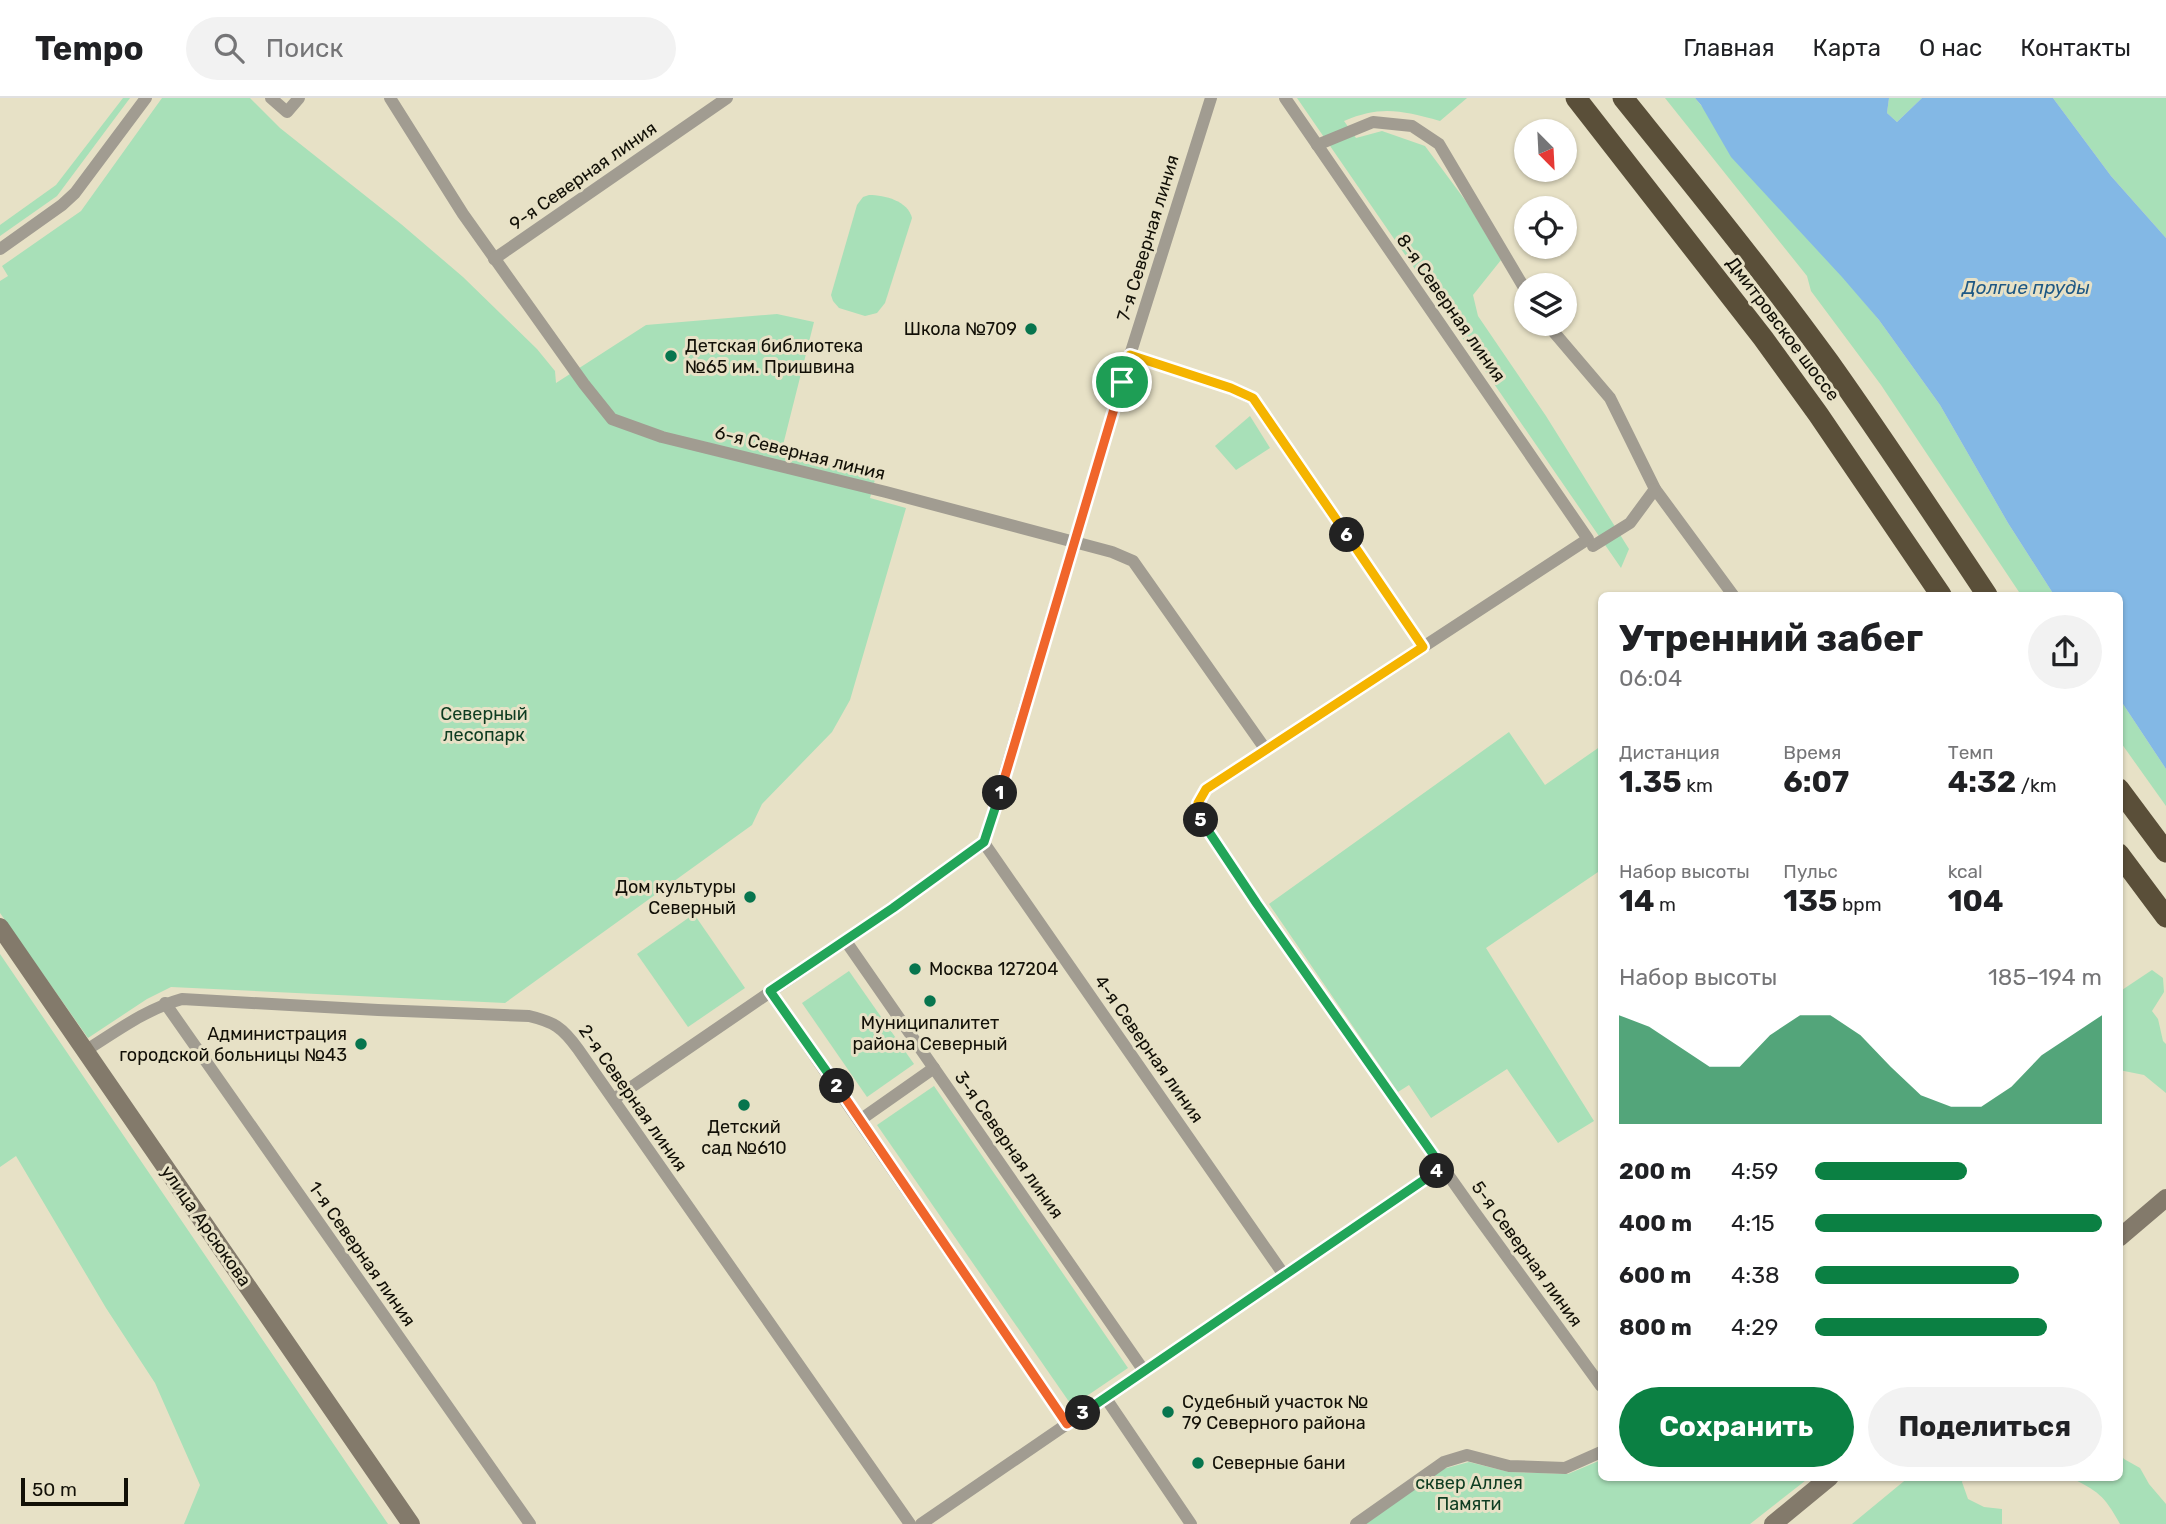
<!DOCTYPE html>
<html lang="ru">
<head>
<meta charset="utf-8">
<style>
	:root { --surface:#fff; --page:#f2f2f2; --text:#202124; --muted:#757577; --line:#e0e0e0; --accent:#0b8043 }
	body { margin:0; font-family:Rubik,sans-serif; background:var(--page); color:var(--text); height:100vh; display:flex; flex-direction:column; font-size:26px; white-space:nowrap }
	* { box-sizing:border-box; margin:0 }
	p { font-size:23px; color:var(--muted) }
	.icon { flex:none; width:38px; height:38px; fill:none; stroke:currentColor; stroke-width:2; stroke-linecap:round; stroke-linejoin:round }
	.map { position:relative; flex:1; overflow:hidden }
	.side { position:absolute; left:1598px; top:494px; width:525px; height:889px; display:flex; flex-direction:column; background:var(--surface); border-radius:10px; box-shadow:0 2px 5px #0004 }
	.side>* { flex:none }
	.needle { width:46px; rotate:156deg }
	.buttons { position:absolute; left:1514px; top:21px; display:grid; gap:14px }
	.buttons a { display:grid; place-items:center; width:63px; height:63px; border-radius:50%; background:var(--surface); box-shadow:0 2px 5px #0004; font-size:35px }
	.scale { position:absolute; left:21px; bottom:18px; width:107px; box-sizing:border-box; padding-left:7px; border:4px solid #121007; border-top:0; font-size:19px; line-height:24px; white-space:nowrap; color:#121007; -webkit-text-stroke:5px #e7e1c6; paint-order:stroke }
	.pin { position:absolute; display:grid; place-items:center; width:60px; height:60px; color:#fff; margin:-30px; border:4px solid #fff; border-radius:50%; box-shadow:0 2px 7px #0007 }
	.km { position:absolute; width:35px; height:35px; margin:-18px; border-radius:50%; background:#222; color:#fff; font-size:19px; line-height:35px; text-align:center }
	.round { display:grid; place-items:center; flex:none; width:74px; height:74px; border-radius:37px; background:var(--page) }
	.summary { display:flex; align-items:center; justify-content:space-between; height:119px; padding:0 21px }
	h1 { font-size:38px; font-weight:700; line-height:52px }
	.figures { display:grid; grid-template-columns:repeat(3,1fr); gap:10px; height:119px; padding:7px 21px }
	.figures div { display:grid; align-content:center }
	.figures b { font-size:30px; font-weight:700 }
	.figures small { font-size:19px; font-weight:400 }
	.figures p { font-size:19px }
	.chart { height:196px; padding:14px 21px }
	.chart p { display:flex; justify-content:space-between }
	.chart svg { width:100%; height:126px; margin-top:7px; fill:var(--accent); opacity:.7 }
	.primary-button { display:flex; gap:14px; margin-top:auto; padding:14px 21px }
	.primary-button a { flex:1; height:80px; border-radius:42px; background:var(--accent); color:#fff; font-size:28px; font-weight:700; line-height:80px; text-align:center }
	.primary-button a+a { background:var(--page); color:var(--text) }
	ul { padding:0 21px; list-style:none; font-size:23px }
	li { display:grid; grid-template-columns:112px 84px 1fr; align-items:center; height:52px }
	li i { height:18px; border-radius:9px; background:var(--accent) }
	header { display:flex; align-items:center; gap:42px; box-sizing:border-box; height:98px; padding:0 35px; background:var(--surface); border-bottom:2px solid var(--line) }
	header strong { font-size:33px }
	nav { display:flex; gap:38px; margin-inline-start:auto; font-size:24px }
	.search { width:490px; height:63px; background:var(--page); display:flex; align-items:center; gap:18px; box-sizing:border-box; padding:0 24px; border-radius:38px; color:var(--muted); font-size:26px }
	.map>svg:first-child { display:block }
	.green { fill:#a8e0b8 }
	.water { fill:#83b8e5 }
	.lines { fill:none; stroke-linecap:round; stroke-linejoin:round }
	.street { stroke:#a19c91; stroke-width:12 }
	.secondary { stroke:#837a6b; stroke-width:18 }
	.highway { stroke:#5a4f39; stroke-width:21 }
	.split-1-casing { stroke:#fff; stroke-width:14 }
	.split-2-casing { stroke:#fff; stroke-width:14 }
	.split-3-casing { stroke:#fff; stroke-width:14 }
	.split-4-casing { stroke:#fff; stroke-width:14 }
	.split-5-casing { stroke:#fff; stroke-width:14 }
	.split-6-casing { stroke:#fff; stroke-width:14 }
	.split-7-casing { stroke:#fff; stroke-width:14 }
	.split-1 { stroke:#f0652b; stroke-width:9 }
	.split-2 { stroke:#22a559; stroke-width:9 }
	.split-3 { stroke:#f0652b; stroke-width:9 }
	.split-4 { stroke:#22a559; stroke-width:9 }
	.split-5 { stroke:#22a559; stroke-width:9 }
	.split-6 { stroke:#f5b400; stroke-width:9 }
	.split-7 { stroke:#f5b400; stroke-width:9 }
	.poi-dot { fill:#07754e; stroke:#e7e1c6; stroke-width:2.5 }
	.labels { text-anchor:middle; stroke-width:6; stroke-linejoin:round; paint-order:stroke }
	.street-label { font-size:18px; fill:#121007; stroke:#e7e1c6 }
	.poi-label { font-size:18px; fill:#121007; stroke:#e7e1c6; text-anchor:start }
	.park-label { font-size:18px; fill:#0e3c21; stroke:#e7e1c6 }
	.water-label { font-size:19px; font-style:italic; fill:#1e5884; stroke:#e7e1c6 }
</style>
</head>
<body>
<header>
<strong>Tempo</strong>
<div class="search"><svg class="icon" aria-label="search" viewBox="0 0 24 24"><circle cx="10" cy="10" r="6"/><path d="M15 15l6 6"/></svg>Поиск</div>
<nav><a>Главная</a><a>Карта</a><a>О нас</a><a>Контакты</a></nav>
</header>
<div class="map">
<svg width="2166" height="1426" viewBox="0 0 2166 1426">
	<rect width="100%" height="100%" fill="#e7e1c6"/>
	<g class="green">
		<path d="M 123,0 L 130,0 L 57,98 L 0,138 L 0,127 L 56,87 Z"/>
		<path d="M 162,0 L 250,0 L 280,30 L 401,126 L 463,179 L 537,251 L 555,273 L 556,285 L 646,227 L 777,216 L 814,224 L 781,355 L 876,378 L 870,400 L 906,410 L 850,602 L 832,634 L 762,706 L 752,727 L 505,905 L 171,889 L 147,901 L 88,940 L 0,815 L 0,183 L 8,178 L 2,168 L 81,113 Z"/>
		<path d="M 1297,0 L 1467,0 L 1440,23 C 1402,13 1382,7 1344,23 L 1356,40 L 1382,33 L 1425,48 L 1468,106 L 1501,162 L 1473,197 L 1478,218 L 1546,318 L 1629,451 L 1621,470 Z"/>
		<path d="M 1665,0 L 1695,0 L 1879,222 L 1940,307 L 2008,425 L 2054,497 L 2021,497 L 1881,287 L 1811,193 L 1807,178 Z"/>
		<path d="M 1889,0 L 1922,0 L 1897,24 L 1887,15 Z"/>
		<path d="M 2053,0 L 2166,0 L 2166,140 L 2111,78 Z"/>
		<path d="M 869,97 C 885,97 908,103 912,120 L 885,205 L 877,215 L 865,218 L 839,210 L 833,203 L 831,197 L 857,107 L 863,99 Z"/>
		<path d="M 1250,318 L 1270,350 L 1236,372 L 1215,348 Z"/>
		<path d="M 2119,600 L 2166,671 L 2166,708 L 2119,642 Z"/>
		<path d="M 1509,634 L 1545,687 L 1601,648 L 1601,772 L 1486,850 L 1594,1023 L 1558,1045 L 1507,971 L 1431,1020 L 1409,987 L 1398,994 L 1269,806 Z"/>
		<path d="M 694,816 L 745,890 L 688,929 L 637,856 Z"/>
		<path d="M 0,856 L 388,1426 L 184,1426 L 200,1387 L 155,1285 L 106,1210 L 16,1058 L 0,1069 Z"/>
		<path d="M 2152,872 L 2163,880 L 2164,894 L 2152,913 L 2158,921 L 2163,943 L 2166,946 L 2166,995 L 2144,977 L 2119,972 L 2119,894 Z"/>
		<path d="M 849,873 L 914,966 L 867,999 L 802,905 Z"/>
		<path d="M 934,988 L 1128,1270 L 1072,1308 L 877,1027 Z"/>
		<path d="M 2119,1354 L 2124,1361 L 2140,1370 L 2149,1386 L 2166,1406 L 2166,1426 L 2120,1426 C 2104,1397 2098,1393 2069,1379 L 2119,1379 Z"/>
		<path d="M 1601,1362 L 1601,1379 L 1707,1379 L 1712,1383 L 1719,1379 L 1810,1379 L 1750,1426 L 1363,1426 L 1443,1371 L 1469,1364 L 1509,1374 L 1568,1376 Z"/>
		<path d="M 1909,1379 L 1964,1379 L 1962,1384 L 1968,1401 L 1984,1409 L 2002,1411 L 2002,1426 L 1852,1426 Z"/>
	</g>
	<path class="water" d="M 1695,0 L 1889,0 L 1887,15 L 1897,24 L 1922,0 L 2053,0 L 2111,78 L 2166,140 L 2166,671 L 2119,600 L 2119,497 L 2054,497 L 2008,425 L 1940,307 L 1879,222 L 1842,179 L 1731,59 L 1701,7 Z"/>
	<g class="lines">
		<g class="street">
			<path d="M 271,0 L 287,14 L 299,0"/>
			<path d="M 390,0 L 463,116 L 584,286 L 612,321 L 662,339 L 886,394 L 1112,454 L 1133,463 L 1266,652"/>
			<path d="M 1285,0 L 1588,441 L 1206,691 L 1198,704 L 1201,722 L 1257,806 L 1473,1112 L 1601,1288"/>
			<path d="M 1317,47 L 1373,24 L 1412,28 L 1439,46 L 1526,193"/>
			<path d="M 0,151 L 62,107 L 75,95 L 146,0"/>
			<path d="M 494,161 L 727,0"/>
			<path d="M 1547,226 L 1610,300 L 1655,391 L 1733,497"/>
			<path d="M 1130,257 L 1231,290 L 1253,301 L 1423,549"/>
			<path d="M 1593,448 L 1630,425 L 1655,391"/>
			<path d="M 984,745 L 1284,1177"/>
			<path d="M 845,842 L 1144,1273"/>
			<path d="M 770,893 L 1067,1326"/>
			<path d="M 165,905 L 530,1426"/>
			<path d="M 85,953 C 117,933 146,911 182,901 L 378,912 L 529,918 C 554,924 562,929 578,951 L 910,1426"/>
			<path d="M 614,1001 L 893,810 L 984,745 L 1130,257 L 1211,0"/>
			<path d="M 860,1022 L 934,970"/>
			<path d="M 1105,1299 L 1191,1426"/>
			<path d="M 921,1426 L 1442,1069"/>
			<path d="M 1356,1426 L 1444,1364 L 1467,1357 L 1509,1368 L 1565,1370 L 1601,1354"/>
		</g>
		<g class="secondary">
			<path d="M 0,829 L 411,1426"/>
			<path d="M 2119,1140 L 2166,1100"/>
			<path d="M 1773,1426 L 1830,1379"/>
		</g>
		<g class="highway">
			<path d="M 1576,0 L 1763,240 L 1818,316 L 1941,497"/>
			<path d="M 1623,0 C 1693,87 1764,174 1829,264 C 1883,340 1935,419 1987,497"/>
			<path d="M 2119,691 L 2166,754"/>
			<path d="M 2119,756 L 2166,819"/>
		</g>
	</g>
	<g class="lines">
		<defs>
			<path id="split-1" d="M 1000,695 L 1122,284"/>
			<path id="split-2" d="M 837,988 L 770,893 L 893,810 L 984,744 L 1000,695"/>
			<path id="split-3" d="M 837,988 L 1067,1326 L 1083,1315"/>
			<path id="split-4" d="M 1083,1315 L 1437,1073"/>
			<path id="split-5" d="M 1201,722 L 1257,806 L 1442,1069 L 1437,1073"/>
			<path id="split-6" d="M 1201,722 L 1198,705 L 1206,691 L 1423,549 L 1347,437"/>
			<path id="split-7" d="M 1122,284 L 1130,257 L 1231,290 L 1253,300 L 1347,437"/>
		</defs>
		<use href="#split-1" class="split-1-casing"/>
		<use href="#split-2" class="split-2-casing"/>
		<use href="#split-3" class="split-3-casing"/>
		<use href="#split-4" class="split-4-casing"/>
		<use href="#split-5" class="split-5-casing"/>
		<use href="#split-6" class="split-6-casing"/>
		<use href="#split-7" class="split-7-casing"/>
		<use href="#split-1" class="split-1"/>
		<use href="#split-2" class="split-2"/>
		<use href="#split-3" class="split-3"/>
		<use href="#split-4" class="split-4"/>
		<use href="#split-5" class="split-5"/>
		<use href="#split-6" class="split-6"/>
		<use href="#split-7" class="split-7"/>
	</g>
	<g class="poi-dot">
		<circle cx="1031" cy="231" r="7"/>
		<circle cx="671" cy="258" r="7"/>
		<circle cx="750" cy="799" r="7"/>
		<circle cx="915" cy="871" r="7"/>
		<circle cx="930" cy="903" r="7"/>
		<circle cx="361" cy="946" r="7"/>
		<circle cx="744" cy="1007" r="7"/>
		<circle cx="1168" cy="1314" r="7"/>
		<circle cx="1198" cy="1365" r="7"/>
	</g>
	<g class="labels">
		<g class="street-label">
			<text transform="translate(583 78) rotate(-35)" y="6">9-я Северная линия</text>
			<text transform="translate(1148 140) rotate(-73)" y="6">7-я Северная линия</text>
			<text transform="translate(1451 210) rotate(55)" y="6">8-я Северная линия</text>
			<text transform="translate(1783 231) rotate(53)" y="6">Дмитровское шоссе</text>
			<text transform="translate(800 355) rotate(14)" y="6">6-я Северная линия</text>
			<text transform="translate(1149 951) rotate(55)" y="6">4-я Северная линия</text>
			<text transform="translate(633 1000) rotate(55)" y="6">2-я Северная линия</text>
			<text transform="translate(1009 1047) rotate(55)" y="6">3-я Северная линия</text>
			<text transform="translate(206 1128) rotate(55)" y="6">улица Арсюкова</text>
			<text transform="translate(362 1156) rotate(55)" y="6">1-я Северная линия</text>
			<text transform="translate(1527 1156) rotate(54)" y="6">5-я Северная линия</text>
		</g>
		<g class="poi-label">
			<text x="1017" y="237" text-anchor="end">Школа №709</text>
			<text x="685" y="254">Детская библиотека<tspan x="685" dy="21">№65 им. Пришвина</tspan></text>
			<text x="736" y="795" text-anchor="end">Дом культуры<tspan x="736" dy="21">Северный</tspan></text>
			<text x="929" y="877">Москва 127204</text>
			<text x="930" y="931" text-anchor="middle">Муниципалитет<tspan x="930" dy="21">района Северный</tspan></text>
			<text x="347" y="942" text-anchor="end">Администрация<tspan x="347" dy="21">городской больницы №43</tspan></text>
			<text x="744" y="1035" text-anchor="middle">Детский<tspan x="744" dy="21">сад №610</tspan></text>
			<text x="1182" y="1310">Судебный участок №<tspan x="1182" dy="21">79 Северного района</tspan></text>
			<text x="1212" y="1371">Северные бани</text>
		</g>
		<g class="park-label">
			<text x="484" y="622">Северный<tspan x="484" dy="21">лесопарк</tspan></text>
			<text x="1469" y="1391">сквер Аллея<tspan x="1469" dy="21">Памяти</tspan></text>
		</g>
		<g class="water-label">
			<text x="2026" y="196">Долгие пруды</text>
		</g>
	</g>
</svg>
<div class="buttons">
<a><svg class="needle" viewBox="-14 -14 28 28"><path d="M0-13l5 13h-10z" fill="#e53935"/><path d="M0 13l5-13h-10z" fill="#757577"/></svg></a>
<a><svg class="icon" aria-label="locate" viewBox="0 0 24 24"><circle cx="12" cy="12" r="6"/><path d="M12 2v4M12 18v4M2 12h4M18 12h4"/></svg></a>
<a><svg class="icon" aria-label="layers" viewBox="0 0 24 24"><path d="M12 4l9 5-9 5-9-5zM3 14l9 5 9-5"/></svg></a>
</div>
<div class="scale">50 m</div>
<div class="pin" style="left:1122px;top:284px;background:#1e9e55"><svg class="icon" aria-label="arrive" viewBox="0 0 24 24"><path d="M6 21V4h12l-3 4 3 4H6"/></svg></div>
<b class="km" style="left:1000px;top:695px">1</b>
<b class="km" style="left:837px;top:988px">2</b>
<b class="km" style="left:1083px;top:1315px">3</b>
<b class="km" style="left:1437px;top:1073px">4</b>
<b class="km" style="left:1201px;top:722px">5</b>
<b class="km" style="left:1347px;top:437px">6</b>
<section class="side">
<div class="summary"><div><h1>Утренний забег</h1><p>06:04</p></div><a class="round"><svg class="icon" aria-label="share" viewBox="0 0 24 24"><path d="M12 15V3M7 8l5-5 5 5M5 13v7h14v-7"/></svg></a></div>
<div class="figures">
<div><p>Дистанция</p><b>1.35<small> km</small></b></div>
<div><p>Время</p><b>6:07</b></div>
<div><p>Темп</p><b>4:32<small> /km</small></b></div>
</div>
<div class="figures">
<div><p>Набор высоты</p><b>14<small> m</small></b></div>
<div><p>Пульс</p><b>135<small> bpm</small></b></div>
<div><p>kcal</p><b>104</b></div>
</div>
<div class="chart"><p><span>Набор высоты</span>185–194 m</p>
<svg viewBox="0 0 160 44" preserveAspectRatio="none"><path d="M0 44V6L10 10L20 17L30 24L40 24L50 13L60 6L70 6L80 13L90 24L100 34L110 38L120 38L130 31L140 20L150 13L160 6V44z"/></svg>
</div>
<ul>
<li><b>200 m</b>4:59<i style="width:53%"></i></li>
<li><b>400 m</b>4:15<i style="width:100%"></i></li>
<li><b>600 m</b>4:38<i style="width:71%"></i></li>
<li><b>800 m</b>4:29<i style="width:81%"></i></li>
</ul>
<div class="primary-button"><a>Сохранить</a><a>Поделиться</a></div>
</section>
</div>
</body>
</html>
